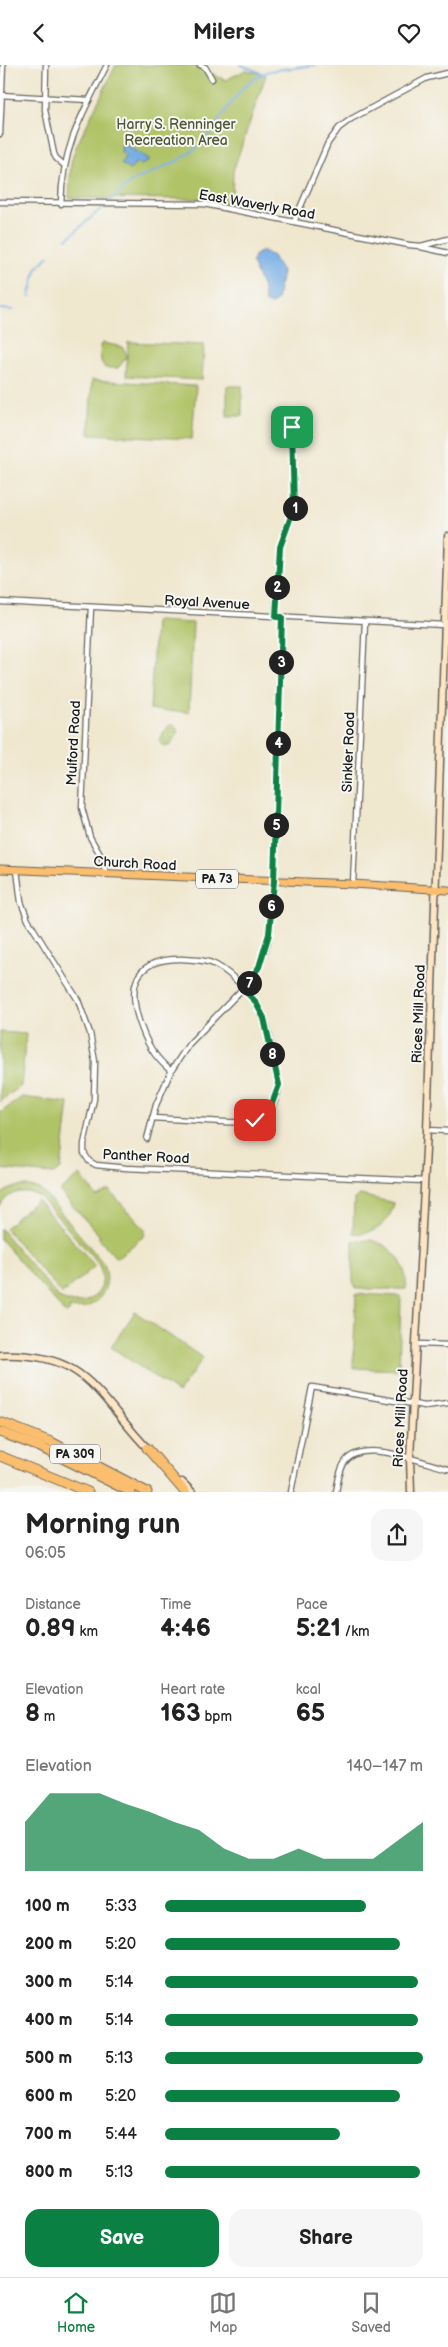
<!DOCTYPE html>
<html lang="en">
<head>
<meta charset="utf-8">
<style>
	:root { --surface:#fff; --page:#f6f6f6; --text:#222; --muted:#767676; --line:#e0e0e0; --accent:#0b8043 }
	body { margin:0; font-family:"Balsamiq Sans",sans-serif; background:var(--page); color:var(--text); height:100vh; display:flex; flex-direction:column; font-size:19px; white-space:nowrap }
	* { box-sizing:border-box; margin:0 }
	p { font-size:16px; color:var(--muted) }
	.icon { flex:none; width:28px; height:28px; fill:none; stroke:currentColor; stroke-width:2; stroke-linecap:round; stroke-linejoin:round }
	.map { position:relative; height:1427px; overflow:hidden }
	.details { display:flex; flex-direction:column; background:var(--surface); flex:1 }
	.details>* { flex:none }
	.pin { position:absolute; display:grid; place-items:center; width:42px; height:42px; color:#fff; margin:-21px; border-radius:10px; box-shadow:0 2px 8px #0006 }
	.km { position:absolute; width:25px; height:25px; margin:-12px; border-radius:50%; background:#222; color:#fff; font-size:14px; line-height:25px; text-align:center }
	.round { display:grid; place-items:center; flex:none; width:52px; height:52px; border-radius:15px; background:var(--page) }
	.summary { display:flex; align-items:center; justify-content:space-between; height:85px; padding:0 25px }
	h1 { font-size:28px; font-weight:700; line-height:38px }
	.metrics { display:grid; grid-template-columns:repeat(3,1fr); gap:8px; height:85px; padding:5px 25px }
	.metrics div { display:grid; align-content:center }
	.metrics b { font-size:25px; font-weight:700 }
	.metrics small { font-size:14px; font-weight:400 }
	.metrics p { font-size:14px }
	.chart { height:140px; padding:10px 25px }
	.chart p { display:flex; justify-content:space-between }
	.chart svg { width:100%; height:90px; margin-top:5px; fill:var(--accent); opacity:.7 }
	.button { display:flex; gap:10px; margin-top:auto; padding:10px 25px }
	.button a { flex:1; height:58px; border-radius:15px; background:var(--accent); color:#fff; font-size:20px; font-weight:700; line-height:58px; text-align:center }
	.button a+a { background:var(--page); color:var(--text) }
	ul { padding:0 25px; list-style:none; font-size:16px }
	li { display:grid; grid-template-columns:80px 60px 1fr; align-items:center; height:38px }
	li i { height:12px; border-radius:6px; background:var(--accent) }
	header { display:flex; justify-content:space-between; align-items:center; height:65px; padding:0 25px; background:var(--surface); font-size:22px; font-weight:700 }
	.tab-bar { display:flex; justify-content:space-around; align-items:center; height:70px; border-top:1px solid var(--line); background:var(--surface); font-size:14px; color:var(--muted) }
	.tab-bar a { display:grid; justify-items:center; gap:2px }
	.tab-bar .on { color:var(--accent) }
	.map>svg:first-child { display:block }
	.green { fill:#b0c366; stroke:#667041 }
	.water { fill:#76ade5; stroke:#496480 }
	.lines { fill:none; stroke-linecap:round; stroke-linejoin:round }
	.stream { stroke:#76ade5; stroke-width:2 }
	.street-casing { stroke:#66635b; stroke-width:7 }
	.secondary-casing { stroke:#66635b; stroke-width:9 }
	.primary-casing { stroke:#66635b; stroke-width:9 }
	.highway-casing { stroke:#66635b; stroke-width:11 }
	.street { stroke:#fff; stroke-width:4.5 }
	.secondary { stroke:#fde5c5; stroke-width:6 }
	.primary { stroke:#fabe6e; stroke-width:7 }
	.highway { stroke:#fabe6e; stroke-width:9 }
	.route-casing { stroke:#fff; stroke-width:10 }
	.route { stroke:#0b8043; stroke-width:6 }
	.labels { text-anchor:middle; stroke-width:4; stroke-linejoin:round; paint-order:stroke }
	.shield { fill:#f6f6f2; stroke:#5d5d5c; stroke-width:1 }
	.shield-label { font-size:12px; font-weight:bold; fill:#1c1c1c }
	.park-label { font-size:14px; fill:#505636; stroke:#f6f6f2 }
	.street-label { font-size:14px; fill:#1c1c1c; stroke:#f6f6f2 }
</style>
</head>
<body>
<header><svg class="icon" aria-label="back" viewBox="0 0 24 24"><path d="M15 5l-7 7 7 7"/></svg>Milers<svg class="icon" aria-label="heart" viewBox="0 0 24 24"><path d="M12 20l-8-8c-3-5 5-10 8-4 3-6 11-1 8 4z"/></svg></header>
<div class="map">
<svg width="448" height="1427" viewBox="0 0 448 1427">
	<rect width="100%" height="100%" fill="#f6f6f2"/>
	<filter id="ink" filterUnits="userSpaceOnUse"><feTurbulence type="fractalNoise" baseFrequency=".02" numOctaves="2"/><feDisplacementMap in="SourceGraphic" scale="10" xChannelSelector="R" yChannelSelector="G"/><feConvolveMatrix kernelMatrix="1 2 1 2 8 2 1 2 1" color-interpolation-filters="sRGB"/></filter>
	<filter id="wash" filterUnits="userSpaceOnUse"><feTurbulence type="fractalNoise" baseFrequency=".0096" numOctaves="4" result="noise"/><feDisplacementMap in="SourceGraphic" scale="20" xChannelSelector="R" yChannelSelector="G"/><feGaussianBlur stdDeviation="1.12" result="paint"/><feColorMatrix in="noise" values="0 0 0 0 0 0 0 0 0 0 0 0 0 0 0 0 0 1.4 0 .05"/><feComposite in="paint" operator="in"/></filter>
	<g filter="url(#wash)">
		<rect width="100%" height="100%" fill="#f0e7cf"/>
		<g class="green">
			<path d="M 116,0 L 194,0 L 225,15 L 246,5 L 266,10 L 233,106 L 232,139 L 208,134 L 69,133 L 71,98 L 75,84 Z"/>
			<path d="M 128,277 L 204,280 L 202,315 L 126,311 L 127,292 L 118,303 L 105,303 L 101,296 L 100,280 L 103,278 L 123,282 L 127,292 Z"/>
			<path d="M 92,315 L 196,321 L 192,374 L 89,369 Z"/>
			<rect x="227" y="321" width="15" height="30"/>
			<path d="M 155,556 L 193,558 L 189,647 L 150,645 Z"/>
			<path d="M 172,659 L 179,665 C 177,671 172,674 170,681 L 163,681 L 160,676 L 164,666 Z"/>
			<path d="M 0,967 L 26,969 L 21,1021 L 0,1037 Z"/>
			<path d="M 22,1032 L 69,1038 L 61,1104 L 53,1109 L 0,1104 L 0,1048 Z"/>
			<path d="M 80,1110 L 97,1132 L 109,1125 L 126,1144 L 126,1147 L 130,1147 L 145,1165 L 145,1170 L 119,1192 L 116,1193 L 99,1173 L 99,1170 L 61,1128 L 61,1125 Z"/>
			<path d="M 27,1121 L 39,1124 L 46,1130 L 104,1199 C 114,1223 96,1248 69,1243 L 70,1246 L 66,1249 L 0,1174 L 0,1163 L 58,1232 C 85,1249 115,1225 97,1197 L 41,1133 C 27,1123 8,1125 0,1142 L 0,1131 C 8,1123 16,1121 27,1121 Z"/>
			<path d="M 360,1130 L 394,1138 C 390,1158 374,1171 353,1168 L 354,1134 Z"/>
			<path d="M 37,1135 L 95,1201 L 62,1229 L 5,1163 Z"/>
			<path d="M 371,1175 C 394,1181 408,1200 406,1224 L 357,1224 L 353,1217 L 353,1176 Z"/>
			<path d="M 356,1229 L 401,1231 L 399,1305 L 353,1303 Z"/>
			<path d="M 135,1247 L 203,1293 L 178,1328 L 111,1282 Z"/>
		</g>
		<g class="water">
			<path d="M 122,78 L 149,94 L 149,96 L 141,100 L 136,97 L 130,105 L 121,99 L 126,90 L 121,87 Z"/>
			<path d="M 262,186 L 273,191 L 282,207 L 277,235 L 271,240 L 265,237 L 263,223 L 252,198 L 255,190 Z"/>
		</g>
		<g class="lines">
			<g class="stream">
				<path d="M 241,0 L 262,8"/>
				<path d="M 67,174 L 131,117 L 179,95 L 202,79 L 240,26 L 252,15 L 269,6 L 314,0"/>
				<path d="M 30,231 L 36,204 L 49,191"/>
				<path d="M 0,244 L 13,245"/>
			</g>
		</g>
	</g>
	<g filter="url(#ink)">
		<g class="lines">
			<defs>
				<g id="street">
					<path d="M 46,0 L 45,45 L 54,89 L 56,93 L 64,100"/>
					<path d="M 200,0 L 205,2 L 212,14"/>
					<path d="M 0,30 L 89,35"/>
					<path d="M 0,69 L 3,0"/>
					<path d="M 0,137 L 204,139 L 409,180 L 421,181 L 448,174"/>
					<path d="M 61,139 C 62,82 82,49 107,0"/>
					<path d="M 294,157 L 328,78 L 339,63 L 351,54 L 427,13 L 448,8"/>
					<path d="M 421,182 L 448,188"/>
					<path d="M 0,537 L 444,560"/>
					<path d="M 91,542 L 82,743 L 90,772 L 102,793 L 106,810"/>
					<path d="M 275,552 L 280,482 L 295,443 L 291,362 L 287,355"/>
					<path d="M 17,805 L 21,837 L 28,855 L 78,935 L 90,968 L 95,997 L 94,1034 L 84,1079 L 84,1088 L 89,1096 L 96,1100 L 126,1103 L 425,1116"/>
					<path d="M 353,819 L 365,557"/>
					<path d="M 152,1053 C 170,1054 188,1055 207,1056 C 238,1058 275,1063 279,1020 C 272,996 272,968 261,946 C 252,929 232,909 216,900 C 205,894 193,895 182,894 C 139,893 126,916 139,956 C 146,977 153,991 171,1006"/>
					<path d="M 427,1065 L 448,1066"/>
					<path d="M 147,1074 L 156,1040 L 171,1006 L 189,979 L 251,915 L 259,902 L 268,877 L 274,816 L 282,552"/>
					<path d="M 417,1279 L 448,1280"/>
					<path d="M 291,1427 L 312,1322 L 425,1341 L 448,1338"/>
					<path d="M 336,1427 C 338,1418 339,1405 345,1397 C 363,1372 423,1398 448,1404"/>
				</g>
				<g id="secondary">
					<path d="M 0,1290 C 90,1287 96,1331 150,1386"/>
					<path d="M 182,1417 L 192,1427"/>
					<path d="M 411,1427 L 410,1393 L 427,1065 L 448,471"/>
				</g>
				<path id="primary" d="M 0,804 L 353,819 L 448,825"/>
				<g id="highway">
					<path d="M 0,1357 L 51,1377 L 147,1427"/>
					<path d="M 0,1367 L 40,1382 L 131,1427"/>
					<path d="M 147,1383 L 185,1427"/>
					<path d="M 0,1391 L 88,1427"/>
				</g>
			</defs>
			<use href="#street" class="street-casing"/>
			<use href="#secondary" class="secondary-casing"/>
			<use href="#primary" class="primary-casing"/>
			<use href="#highway" class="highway-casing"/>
			<use href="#street" class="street"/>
			<use href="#secondary" class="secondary"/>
			<use href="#primary" class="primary"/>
			<use href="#highway" class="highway"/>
		</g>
	</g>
	<g class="lines" filter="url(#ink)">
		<defs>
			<path id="route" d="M 255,1055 L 270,1044 L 279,1020 L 264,953 L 255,936 L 243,924 L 259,902 L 269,869 L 274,816 L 282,552 L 276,552 L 280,482 L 294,443 L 292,362"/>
		</defs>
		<use href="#route" class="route-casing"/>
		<use href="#route" class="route"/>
	</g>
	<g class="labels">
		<g class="shield">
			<rect x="196" y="804.5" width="42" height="19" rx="4"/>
			<rect x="50" y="1379.5" width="50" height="19" rx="4"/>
		</g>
		<g class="shield-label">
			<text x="217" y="818">PA 73</text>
			<text x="75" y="1393">PA 309</text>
		</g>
		<g class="park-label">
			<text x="176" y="64">Harry S. Renninger<tspan x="176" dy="16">Recreation Area</tspan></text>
		</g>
		<g class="street-label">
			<text transform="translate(257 139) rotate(10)" y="5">East Waverly Road</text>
			<text transform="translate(207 537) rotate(3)" y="5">Royal Avenue</text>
			<text transform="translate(73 678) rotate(-87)" y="5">Mulford Road</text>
			<text transform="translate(348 687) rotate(-88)" y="5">Sinkler Road</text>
			<text transform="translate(135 798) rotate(3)" y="5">Church Road</text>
			<text transform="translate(418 949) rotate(-88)" y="5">Rices Mill Road</text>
			<text transform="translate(146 1091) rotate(3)" y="5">Panther Road</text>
			<text transform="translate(400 1353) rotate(-87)" y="5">Rices Mill Road</text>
		</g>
	</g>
</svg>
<div class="pin" style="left:292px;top:362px;background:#1e9e55"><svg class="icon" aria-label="arrive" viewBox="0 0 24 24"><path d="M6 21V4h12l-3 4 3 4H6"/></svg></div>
<div class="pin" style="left:255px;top:1055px;background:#d93025"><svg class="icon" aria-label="check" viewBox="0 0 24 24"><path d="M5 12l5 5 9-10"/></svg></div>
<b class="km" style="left:295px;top:443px">1</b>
<b class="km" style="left:277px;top:522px">2</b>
<b class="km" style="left:281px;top:597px">3</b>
<b class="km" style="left:278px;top:678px">4</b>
<b class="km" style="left:276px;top:760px">5</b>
<b class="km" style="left:271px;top:841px">6</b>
<b class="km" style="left:249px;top:918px">7</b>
<b class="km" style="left:272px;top:989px">8</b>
</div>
<section class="details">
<div class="summary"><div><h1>Morning run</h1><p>06:05</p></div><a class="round"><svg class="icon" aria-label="share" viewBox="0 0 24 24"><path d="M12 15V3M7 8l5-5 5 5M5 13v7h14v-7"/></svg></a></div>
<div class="metrics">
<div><p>Distance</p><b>0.89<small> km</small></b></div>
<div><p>Time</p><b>4:46</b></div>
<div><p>Pace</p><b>5:21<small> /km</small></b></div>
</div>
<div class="metrics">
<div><p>Elevation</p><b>8<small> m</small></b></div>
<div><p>Heart rate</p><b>163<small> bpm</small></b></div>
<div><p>kcal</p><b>65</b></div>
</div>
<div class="chart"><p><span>Elevation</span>140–147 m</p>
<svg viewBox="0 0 160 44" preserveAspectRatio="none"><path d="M0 44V20L10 6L20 6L30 6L40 11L50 15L60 20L70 24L80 33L90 38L100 38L110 33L120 38L130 38L140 38L150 29L160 20V44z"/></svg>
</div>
<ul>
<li><b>100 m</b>5:33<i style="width:78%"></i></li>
<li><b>200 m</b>5:20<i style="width:91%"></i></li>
<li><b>300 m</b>5:14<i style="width:98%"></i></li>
<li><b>400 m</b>5:14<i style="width:98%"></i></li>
<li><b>500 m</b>5:13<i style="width:100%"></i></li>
<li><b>600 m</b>5:20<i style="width:91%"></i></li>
<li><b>700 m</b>5:44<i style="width:68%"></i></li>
<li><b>800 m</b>5:13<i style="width:99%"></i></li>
</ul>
<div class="button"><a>Save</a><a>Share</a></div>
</section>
<nav class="tab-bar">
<a class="on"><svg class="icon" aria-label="home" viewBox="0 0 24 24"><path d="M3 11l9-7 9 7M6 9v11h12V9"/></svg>Home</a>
<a><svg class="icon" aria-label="map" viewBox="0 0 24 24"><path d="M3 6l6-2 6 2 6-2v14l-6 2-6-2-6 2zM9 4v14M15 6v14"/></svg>Map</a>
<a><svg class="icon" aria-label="saved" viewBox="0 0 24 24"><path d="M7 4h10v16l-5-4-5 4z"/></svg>Saved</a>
</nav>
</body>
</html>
